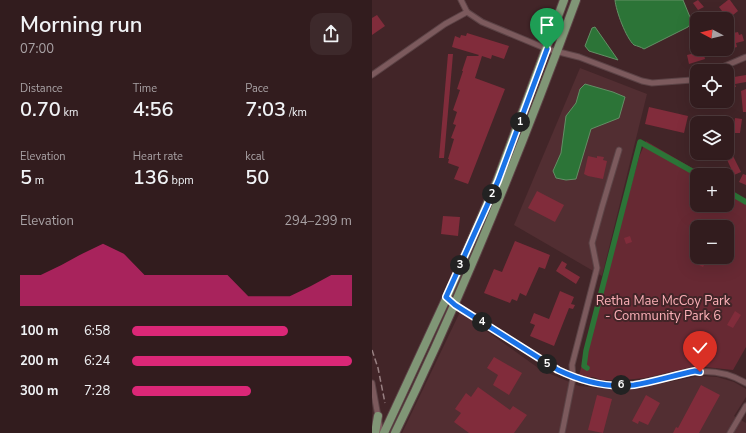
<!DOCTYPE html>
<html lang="en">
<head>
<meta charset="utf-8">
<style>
	:root { --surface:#321c1e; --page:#3d292b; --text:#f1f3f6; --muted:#a8a1a4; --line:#4d3a3c; --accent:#db2777 }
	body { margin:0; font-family:"Nunito Sans",sans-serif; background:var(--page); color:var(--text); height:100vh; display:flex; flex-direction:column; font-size:15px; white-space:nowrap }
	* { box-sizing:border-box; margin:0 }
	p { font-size:13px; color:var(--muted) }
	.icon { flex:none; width:22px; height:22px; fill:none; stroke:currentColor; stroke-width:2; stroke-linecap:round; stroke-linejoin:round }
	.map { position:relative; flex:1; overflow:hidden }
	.sheet { display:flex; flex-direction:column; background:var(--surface); width:372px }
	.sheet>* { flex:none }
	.needle { width:26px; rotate:277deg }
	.tools { position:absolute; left:318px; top:12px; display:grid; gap:8px }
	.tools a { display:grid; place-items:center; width:44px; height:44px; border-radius:8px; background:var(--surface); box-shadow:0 4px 16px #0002,0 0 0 1px var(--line); font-size:20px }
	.pin { position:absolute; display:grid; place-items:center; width:34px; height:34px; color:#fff; margin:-41px -17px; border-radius:50% 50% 50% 0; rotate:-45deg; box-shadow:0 0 4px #0007 }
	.pin .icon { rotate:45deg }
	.km { position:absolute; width:20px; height:20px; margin:-10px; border-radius:50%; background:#222; color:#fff; font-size:11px; line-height:20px; text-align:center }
	.round { display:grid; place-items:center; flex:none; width:42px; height:42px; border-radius:12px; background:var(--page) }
	.headline { display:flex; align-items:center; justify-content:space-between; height:68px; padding:0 20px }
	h1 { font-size:22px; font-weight:600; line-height:30px }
	.metrics { display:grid; grid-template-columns:repeat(3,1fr); gap:6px; height:68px; padding:4px 20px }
	.metrics div { display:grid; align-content:center }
	.metrics b { font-size:20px; font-weight:600 }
	.metrics small { font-size:11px; font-weight:400 }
	.metrics p { font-size:11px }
	.chart { height:112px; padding:8px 20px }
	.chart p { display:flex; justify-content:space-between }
	.chart svg { width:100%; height:72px; margin-top:4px; fill:var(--accent); opacity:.7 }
	ul { padding:0 20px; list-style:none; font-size:13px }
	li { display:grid; grid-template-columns:64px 48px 1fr; align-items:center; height:30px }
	li i { height:10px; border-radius:5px; background:var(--accent) }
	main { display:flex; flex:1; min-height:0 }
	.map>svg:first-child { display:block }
	.built { fill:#522e32 }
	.green { fill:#672933; fill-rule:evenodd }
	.water { fill:#2c7437; stroke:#638f65 }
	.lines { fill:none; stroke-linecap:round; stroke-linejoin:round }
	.canal { stroke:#2c7437; stroke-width:5.5 }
	.building { fill:#812c3b }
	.street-casing { stroke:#5c4346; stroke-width:7 }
	.primary-casing { stroke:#5c4346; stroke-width:10 }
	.street { stroke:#7c5a5d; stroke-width:5 }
	.primary { stroke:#809676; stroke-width:8 }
	.rail { stroke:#988082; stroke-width:1.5; stroke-dasharray:6 3; stroke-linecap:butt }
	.route-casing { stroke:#fff; stroke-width:8 }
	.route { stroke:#1a73e8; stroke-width:5 }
	.labels { text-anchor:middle; stroke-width:4; stroke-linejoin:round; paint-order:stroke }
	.park-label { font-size:13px; fill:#fbb0b7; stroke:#422528 }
</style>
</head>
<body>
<main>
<section class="sheet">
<div class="headline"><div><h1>Morning run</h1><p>07:00</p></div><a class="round"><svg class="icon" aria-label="share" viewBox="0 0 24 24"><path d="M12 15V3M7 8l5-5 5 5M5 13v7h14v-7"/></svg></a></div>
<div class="metrics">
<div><p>Distance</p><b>0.70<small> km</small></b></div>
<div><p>Time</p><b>4:56</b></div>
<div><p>Pace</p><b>7:03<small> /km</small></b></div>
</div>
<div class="metrics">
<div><p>Elevation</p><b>5<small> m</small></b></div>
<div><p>Heart rate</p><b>136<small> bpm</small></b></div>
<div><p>kcal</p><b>50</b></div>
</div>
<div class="chart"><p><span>Elevation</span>294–299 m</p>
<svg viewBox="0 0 160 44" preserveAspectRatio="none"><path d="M0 44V25L10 25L20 19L30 12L40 6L50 12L60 25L70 25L80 25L90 25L100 25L110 38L120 38L130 38L140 32L150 25L160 25V44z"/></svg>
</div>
<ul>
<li><b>100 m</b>6:58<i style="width:71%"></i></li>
<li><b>200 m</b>6:24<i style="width:100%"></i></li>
<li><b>300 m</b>7:28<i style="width:54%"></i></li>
</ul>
</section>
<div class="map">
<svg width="374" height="433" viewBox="0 0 374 433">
	<rect width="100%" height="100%" fill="#422528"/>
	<g class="built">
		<path d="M 208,68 L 275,94 L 230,276 L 142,225 Z"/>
		<path d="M 88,312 L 169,370 L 207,386 L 254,390 L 328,376 L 345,377 L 362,382 L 374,389 L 374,397 L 362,416 L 374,423 L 374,433 L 30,433 Z"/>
	</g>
	<path class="green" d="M 274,141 L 332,175 L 325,175 L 325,205 L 355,205 L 355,189 L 374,200 L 374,347 L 361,370 L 324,366 L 273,378 L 252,380 L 229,380 L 221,377 L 206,379 L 267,157 ZM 325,227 L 355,227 L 355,257 L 325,257 Z"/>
	<g class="water">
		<path d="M 243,0 L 311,0 L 320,22 L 316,27 L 272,49 C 269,47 265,46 262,45 C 254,38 244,11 243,0 Z"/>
		<path d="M 223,27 L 246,60 L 217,51 L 213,46 L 220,28 Z"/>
		<path d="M 213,84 L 241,92 L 253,97 L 247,118 L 219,129 L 204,179 L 194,180 L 184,178 L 181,171 L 189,153 L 194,116 L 204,103 L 208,89 Z"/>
	</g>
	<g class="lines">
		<g class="canal">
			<path d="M 355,191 L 374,202"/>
			<path d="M 215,368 L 212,366 L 214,351 L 268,142 L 327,175"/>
		</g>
	</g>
	<g class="building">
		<path d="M 326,0 L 332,7 L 326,10 L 321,3 Z"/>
		<path d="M 356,0 L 358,0 L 366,11 L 356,19 L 347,7 Z"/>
		<path d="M 5,15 L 13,26 L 0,35 L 0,18 Z"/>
		<path d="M 366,32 L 367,35 L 370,34 L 372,41 L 364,43 L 365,47 L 358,49 L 355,38 L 362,36 L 361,33 Z"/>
		<path d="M 95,33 L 137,46 L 132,59 L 120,55 L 119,59 L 110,56 L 103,78 L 133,89 L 96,184 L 82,179 L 87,167 L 76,163 L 77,159 L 76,159 L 82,139 L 79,138 L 84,125 L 81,124 L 85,112 L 81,110 L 88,90 L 85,89 L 91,71 L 90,71 L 95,56 L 106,56 L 107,55 L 80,47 L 83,36 L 88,38 L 89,35 L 94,36 Z"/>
		<path d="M 331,51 L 333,59 L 317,64 L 315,55 Z"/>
		<path d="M 76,54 L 81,54 L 72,158 L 67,158 Z"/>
		<path d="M 362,74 L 362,77 L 374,75 L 374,82 L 363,84 L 364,87 L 355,88 L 355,81 L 357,80 L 356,75 Z"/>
		<path d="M 374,89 L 374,112 L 371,112 L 369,91 Z"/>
		<path d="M 277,107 L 316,116 L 312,133 L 273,124 Z"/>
		<path d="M 363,118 L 370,119 L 368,133 L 361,133 Z"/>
		<path d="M 361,146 L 363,153 L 360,154 L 369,172 L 362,175 L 352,153 L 355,153 L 355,147 Z"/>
		<path d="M 216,156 L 225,158 L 225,156 L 232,157 L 231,160 L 235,161 L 231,179 L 216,176 L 212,174 Z"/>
		<path d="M 371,174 L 374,175 L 374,185 L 367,182 Z"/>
		<path d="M 165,191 L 192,205 L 183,222 L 156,208 Z"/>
		<path d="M 71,216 L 88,217 L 86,236 L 69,234 Z"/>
		<path d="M 258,236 L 260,242 L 254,244 L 252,238 Z"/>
		<path d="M 143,241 L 178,255 L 173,269 L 167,267 L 154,296 L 148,293 L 145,301 L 140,299 L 138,303 L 112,293 L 122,269 L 130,272 Z"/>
		<path d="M 327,257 L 335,260 L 331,267 L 323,263 Z"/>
		<path d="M 190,261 L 195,264 L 193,268 L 208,277 L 204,284 L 184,271 Z"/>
		<path d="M 188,291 L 202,297 L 199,304 L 203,305 L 201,309 L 197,308 L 182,346 L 158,336 L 163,325 L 158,323 L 162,313 L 177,319 Z"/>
		<path d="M 363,311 L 369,315 L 361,328 L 355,325 Z"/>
		<path d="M 122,357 L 150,373 L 137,395 L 121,385 L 126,375 L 115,368 Z"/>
		<path d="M 329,385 L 348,395 L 327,433 L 301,433 L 304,427 L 306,428 Z"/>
		<path d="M 106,387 L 138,410 L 141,406 L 155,415 L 142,433 L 97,433 L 82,422 L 89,413 L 83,409 L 94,393 L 99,397 Z"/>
		<path d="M 225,395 L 240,399 L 231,433 L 216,430 Z"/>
		<path d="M 274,395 L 288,403 L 276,425 L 267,421 L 266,424 L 260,421 Z"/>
	</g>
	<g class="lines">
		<defs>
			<g id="street">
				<path d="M 89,0 L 95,12 L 110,22 L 175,49 L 207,57 L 270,81 L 280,83 L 320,80 L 325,78"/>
				<path d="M 341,71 L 374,57"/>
				<path d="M 0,75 L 73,24 L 95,12"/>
				<path d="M 75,297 L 83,305 L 186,370 C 209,382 235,387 261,385 C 269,384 277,381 285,379 C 318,372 343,365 374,383"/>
				<path d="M 0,383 L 9,433"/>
				<path d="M 190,433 L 201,378 L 200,365 L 225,268 L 220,243 L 230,207 L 247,150"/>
				<path d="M 358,433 L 374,406"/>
			</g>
			<g id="primary">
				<path d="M 3,433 L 6,416"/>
				<path d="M 12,433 L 75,297 L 125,181 L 192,0"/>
				<path d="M 23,433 C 92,292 150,147 204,0"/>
			</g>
		</defs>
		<use href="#street" class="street-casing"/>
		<use href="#primary" class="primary-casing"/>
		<use href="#street" class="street"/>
		<use href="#primary" class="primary"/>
		<path class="rail" d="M 0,350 L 6,368 L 13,403"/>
	</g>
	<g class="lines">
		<defs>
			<path id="route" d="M 175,49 L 126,181 L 74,297 L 83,305 L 186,370 C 209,381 236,388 262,385 C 281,382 303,375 323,371 L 328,372"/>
		</defs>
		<use href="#route" class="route-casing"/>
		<use href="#route" class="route"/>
	</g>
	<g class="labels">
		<g class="park-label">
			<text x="291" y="305">Retha Mae McCoy Park<tspan x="291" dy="15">- Community Park 6</tspan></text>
		</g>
	</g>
</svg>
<div class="tools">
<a><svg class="needle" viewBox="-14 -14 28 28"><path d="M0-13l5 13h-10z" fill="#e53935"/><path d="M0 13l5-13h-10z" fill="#a8a1a4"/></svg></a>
<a><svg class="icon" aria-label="locate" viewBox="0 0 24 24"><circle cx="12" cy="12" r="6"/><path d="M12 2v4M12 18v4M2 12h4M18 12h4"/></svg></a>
<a><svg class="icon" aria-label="layers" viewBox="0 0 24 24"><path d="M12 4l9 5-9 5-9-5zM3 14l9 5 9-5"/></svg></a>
<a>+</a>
<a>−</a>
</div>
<div class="pin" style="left:175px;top:49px;background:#1e9e55"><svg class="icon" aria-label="arrive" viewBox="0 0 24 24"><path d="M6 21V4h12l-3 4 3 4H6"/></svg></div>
<div class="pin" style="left:328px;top:372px;background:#d93025"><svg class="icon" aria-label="check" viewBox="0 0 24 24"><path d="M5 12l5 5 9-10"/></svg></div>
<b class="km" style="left:148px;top:122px">1</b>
<b class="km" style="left:120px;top:194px">2</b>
<b class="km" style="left:88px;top:265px">3</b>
<b class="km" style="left:110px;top:322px">4</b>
<b class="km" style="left:175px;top:364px">5</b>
<b class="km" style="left:249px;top:385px">6</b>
</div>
</main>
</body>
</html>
